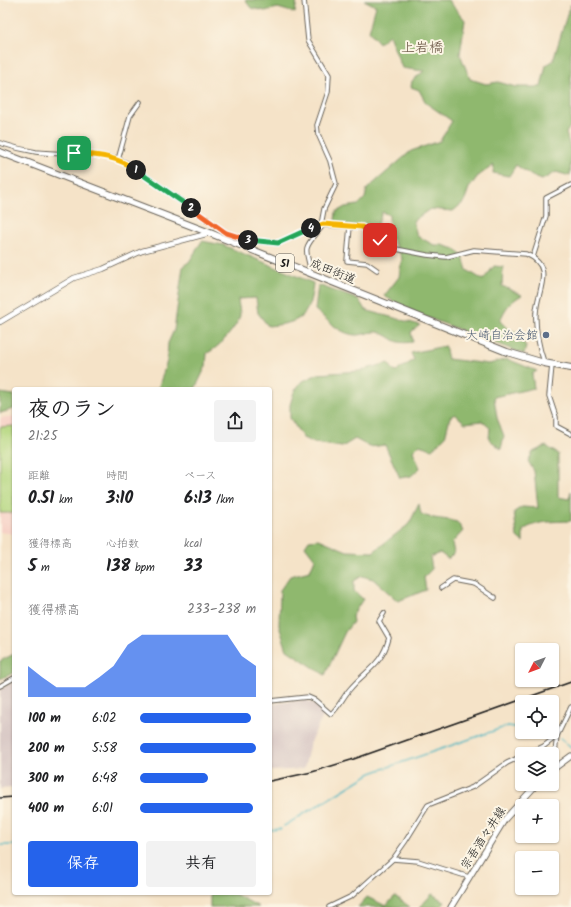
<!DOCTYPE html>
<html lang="ja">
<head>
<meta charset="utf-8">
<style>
	:root { --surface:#fff; --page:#f2f2f2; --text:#202124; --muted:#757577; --accent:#2563eb }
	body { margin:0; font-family:Kalam,"Klee One",sans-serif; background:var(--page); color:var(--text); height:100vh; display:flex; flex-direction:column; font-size:15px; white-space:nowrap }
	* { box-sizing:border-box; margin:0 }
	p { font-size:13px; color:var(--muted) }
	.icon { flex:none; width:22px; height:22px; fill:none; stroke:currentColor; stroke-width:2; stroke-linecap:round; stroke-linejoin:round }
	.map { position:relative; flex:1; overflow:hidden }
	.details { position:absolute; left:12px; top:387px; width:260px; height:508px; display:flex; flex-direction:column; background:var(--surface); border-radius:4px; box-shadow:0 1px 3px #0004 }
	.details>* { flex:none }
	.needle { width:26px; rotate:228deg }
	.buttons { position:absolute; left:515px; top:643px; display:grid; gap:8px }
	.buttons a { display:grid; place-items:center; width:44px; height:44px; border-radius:4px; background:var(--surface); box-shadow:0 1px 3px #0004; font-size:20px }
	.pin { position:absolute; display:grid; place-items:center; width:34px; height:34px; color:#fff; margin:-17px; border-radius:8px; box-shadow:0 2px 6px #0006 }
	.km { position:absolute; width:20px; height:20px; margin:-10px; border-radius:50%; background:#222; color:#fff; font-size:11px; line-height:20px; text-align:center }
	.round { display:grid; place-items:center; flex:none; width:42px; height:42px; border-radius:4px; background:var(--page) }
	.summary { display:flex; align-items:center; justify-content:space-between; height:68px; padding:0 16px }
	h1 { font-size:22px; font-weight:800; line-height:30px }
	.stats { display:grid; grid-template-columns:repeat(3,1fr); gap:6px; height:68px; padding:4px 16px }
	.stats div { display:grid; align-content:center }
	.stats b { font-size:17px; font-weight:800 }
	.stats small { font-size:11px; font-weight:400 }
	.stats p { font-size:11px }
	.chart { height:112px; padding:8px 16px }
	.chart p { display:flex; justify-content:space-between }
	.chart svg { width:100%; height:72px; margin-top:4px; fill:var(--accent); opacity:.7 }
	.button { display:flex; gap:8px; margin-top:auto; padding:8px 16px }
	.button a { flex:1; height:46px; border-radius:4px; background:var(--accent); color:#fff; font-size:16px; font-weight:800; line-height:46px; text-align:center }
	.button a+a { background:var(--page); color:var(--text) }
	ul { padding:0 16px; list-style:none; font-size:13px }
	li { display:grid; grid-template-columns:64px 48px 1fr; align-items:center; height:30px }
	li i { height:10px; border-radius:5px; background:var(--accent) }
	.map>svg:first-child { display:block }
	.built { fill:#f6d1c6 }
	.industrial { fill:#d1bfbf }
	.green { fill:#b4d77f; stroke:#687a4e }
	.forest { fill:#8fb86e; stroke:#566a45 }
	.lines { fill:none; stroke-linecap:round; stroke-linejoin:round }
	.stream { stroke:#48b6c1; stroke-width:1.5 }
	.minor-casing { stroke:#686258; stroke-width:5.5 }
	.tertiary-casing { stroke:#686258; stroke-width:6 }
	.secondary-casing { stroke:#686258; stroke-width:7 }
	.trunk-casing { stroke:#686258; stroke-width:8 }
	.minor { stroke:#fff; stroke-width:3.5 }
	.tertiary { stroke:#fff; stroke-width:4.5 }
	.secondary { stroke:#fff; stroke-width:5 }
	.trunk { stroke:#fff; stroke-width:6 }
	.rail { stroke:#1c1c1c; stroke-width:1.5 }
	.split-1-casing { stroke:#fff; stroke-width:8 }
	.split-2-casing { stroke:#fff; stroke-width:8 }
	.split-3-casing { stroke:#fff; stroke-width:8 }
	.split-4-casing { stroke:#fff; stroke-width:8 }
	.split-5-casing { stroke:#fff; stroke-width:8 }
	.split-1 { stroke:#f5b400; stroke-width:5 }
	.split-2 { stroke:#22a559; stroke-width:5 }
	.split-3 { stroke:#f0652b; stroke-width:5 }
	.split-4 { stroke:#22a559; stroke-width:5 }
	.split-5 { stroke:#f5b400; stroke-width:5 }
	.service-dot { fill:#5c6f8a; stroke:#fcf5e5; stroke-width:1.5 }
	.labels { text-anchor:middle; stroke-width:4; stroke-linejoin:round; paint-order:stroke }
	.shield { fill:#fcf5e5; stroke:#5f5d58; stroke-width:1 }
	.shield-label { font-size:11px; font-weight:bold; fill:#1c1c1c }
	.street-label { font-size:12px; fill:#1c1c1c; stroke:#fcf5e5 }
	.service-label { font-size:12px; fill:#4e5e75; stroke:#fcf5e5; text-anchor:end }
	.quarter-label { font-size:14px; fill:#644f3e; stroke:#fcf5e5 }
</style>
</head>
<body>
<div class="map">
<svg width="571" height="907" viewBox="0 0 571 907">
	<rect width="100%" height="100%" fill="#fcf5e5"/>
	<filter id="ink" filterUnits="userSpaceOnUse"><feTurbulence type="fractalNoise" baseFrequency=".025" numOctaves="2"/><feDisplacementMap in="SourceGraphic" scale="8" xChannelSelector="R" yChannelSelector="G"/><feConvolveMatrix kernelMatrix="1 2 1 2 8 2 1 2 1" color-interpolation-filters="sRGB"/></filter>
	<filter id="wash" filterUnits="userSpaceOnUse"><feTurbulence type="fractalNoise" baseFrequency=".012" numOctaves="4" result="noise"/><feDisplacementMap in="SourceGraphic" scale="16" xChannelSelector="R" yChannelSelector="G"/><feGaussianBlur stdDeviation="0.9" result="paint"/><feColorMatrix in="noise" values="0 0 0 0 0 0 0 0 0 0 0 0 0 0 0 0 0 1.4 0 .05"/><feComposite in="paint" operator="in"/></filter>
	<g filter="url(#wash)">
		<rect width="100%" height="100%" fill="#f5e3c8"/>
		<path class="built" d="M 14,416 L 14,534 L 0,532 L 0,418 Z"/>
		<g class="industrial">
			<path d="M 14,681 L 14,788 L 0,789 L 0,690 Z"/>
			<path d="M 305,700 L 313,703 L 324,714 L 310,742 L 304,769 L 270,771 L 270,704 Z"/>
		</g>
		<path class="green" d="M 14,426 L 14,513 L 0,513 L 0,427 Z"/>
		<g class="forest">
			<path d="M 245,0 L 297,0 L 295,13 L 278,8 L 265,11 L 251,8 Z"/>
			<path d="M 364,0 L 448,0 L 465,20 L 460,54 L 470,79 L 486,84 L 498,82 L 516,87 L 541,87 L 546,65 L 553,61 L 570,5 L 571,5 L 571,125 L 566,133 L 571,151 L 570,176 L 556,172 L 542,180 L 532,176 L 516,165 L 509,176 L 493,173 L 494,165 L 478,176 L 469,188 L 464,202 L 453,211 L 430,209 L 413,221 L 417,236 L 434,245 L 442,245 L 455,249 L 463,257 L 467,270 L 483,280 L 494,266 L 503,267 L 502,286 L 522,295 C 510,302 505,308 500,321 L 508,329 L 519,333 L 526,347 L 524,354 L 413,312 L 384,296 L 399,277 L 402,258 L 390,235 L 389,215 L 382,212 L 375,232 L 335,221 L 336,212 L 345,207 L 358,205 L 365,198 L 367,189 L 411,151 L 440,141 L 452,121 L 426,103 L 419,90 L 411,87 L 412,81 L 424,71 L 402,68 L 389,35 L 379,43 L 369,31 L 376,6 Z"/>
			<path d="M 202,241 L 223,245 L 313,283 C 310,317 301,323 268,326 L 258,313 L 256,298 L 238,299 C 238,303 240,310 240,315 C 238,326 218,349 207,353 L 206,366 L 195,389 L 158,389 L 167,361 L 168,343 L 174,330 L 183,266 L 189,262 Z"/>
			<path d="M 318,285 L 359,300 L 365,310 L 420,325 L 411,332 L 413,342 C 392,345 395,337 378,332 C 372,331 363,335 357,335 C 340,335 327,319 315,310 Z"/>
			<path d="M 445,346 L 448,359 L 489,364 L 507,359 L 537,371 L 532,374 L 534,388 L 494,397 L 497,418 L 504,436 L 501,449 L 489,439 L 490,428 L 482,421 L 465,423 L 455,414 L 450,417 L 445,437 L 432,449 L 419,445 L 413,451 L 420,468 L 411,476 L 400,478 L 385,445 L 370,447 L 355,439 L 342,447 L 314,443 L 303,438 L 290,418 L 290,405 L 294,392 L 301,382 L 318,374 L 359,371 L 388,363 L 395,372 L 414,360 L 411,353 Z"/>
			<path d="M 0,393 L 14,395 L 14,409 L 0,413 Z"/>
			<path d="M 546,446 L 558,454 L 558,497 L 569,499 L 571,491 L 571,521 C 553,522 539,520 523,530 L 523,542 L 517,537 L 514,512 L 522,507 L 538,508 L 534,471 L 528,461 L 533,452 Z"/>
			<path d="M 419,504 L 421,514 C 433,520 445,518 457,522 L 463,531 L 452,543 L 454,553 L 448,559 L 440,553 L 430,557 L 432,569 L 424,577 L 426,590 L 398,601 L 373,579 L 362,576 L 354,581 L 354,591 L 363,599 L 352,616 L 353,622 L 345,632 L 325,675 L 287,650 L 279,626 L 280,590 L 290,576 L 310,571 L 315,559 L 305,546 L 309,540 L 319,539 L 347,551 L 373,552 L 409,524 Z"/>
			<path d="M 14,654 L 14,673 L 0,679 L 0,661 Z"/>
			<path d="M 210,893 L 233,893 L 259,907 L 210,907 Z"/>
			<path d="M 432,894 L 445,902 L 441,907 L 420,907 Z"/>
			<path d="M 395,896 L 410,907 L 358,907 L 367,897 L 386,906 Z"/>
		</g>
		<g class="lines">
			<g class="stream">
				<path d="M 550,732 L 551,733"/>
				<path d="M 560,738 L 571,748"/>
				<path d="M 284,826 L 371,773 L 508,726 L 522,728"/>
				<path d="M 270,830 L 281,829"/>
				<path d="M 1,845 L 14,845"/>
			</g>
		</g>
	</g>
	<g filter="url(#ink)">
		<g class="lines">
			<defs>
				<g id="minor">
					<path d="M 304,0 L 308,40 L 329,75 L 328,92 L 317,125 L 318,134 L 330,161 L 336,184 L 324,209 L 321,225"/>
					<path d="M 0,143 C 12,147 24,150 36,152 C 68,156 96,150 127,163 L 226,233 L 243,240 L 278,243 L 296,235 L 306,229 L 321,225 L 362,227 L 380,240 L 396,249 L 427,255 L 446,257 L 474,250 L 526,254 C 556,267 537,290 536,313 C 535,328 539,348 544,362"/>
					<path d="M 118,160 L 130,116 L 140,102"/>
					<path d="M 350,226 L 347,261 L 367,263 L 377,270"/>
					<path d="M 533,257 L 546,216 L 546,198 L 571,185"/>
					<path d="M 309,273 C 312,264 305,257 307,248 C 309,240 319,232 323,225"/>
					<path d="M 552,365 L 549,396 L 556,417 L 556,426 L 571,434"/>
					<path d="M 441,588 L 453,580 L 474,584 L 495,598 L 495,597"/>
					<path d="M 0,686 L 14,678"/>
					<path d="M 270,701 L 308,697 L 315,700 L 331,714 C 339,707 343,697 350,689 C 366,670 382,665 389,638 L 379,621 L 384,613"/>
					<path d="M 527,754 L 544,746 L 557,736"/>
					<path d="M 553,769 L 557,736 L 571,707"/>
					<path d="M 393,859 L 418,861 L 469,877"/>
					<path d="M 329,907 L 352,896 L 393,859 L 405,842 L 428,805 L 473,787 L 507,763 L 522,756"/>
				</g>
				<path id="tertiary" d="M 0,322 L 74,278 L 103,269 L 142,251 L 210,233"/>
				<g id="secondary">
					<path d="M 552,770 L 571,756"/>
					<path d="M 451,907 L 505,819 L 537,784"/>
				</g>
				<path id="trunk" d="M 0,152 L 210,233 L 507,352 L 544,363 L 571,368"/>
			</defs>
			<use href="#minor" class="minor-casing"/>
			<use href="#tertiary" class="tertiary-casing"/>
			<use href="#secondary" class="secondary-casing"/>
			<use href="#trunk" class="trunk-casing"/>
			<use href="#minor" class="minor"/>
			<use href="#tertiary" class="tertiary"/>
			<use href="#secondary" class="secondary"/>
			<use href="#trunk" class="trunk"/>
			<g class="rail">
				<path d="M 270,781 L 312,772 L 351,760 L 571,682"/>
				<path d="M 0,798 L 14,797"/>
			</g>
		</g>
	</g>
	<g class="lines" filter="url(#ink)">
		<defs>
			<path id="split-1" d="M 74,153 C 97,155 117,156 136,170"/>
			<path id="split-2" d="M 136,170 L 191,208"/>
			<path id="split-3" d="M 191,208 L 226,233 L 248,240"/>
			<path id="split-4" d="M 248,240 L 278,243 L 311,228"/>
			<path id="split-5" d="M 311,228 L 323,224 L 362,227 L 380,240"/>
		</defs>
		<use href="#split-1" class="split-1-casing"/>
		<use href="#split-2" class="split-2-casing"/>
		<use href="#split-3" class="split-3-casing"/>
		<use href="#split-4" class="split-4-casing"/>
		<use href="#split-5" class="split-5-casing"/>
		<use href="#split-1" class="split-1"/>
		<use href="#split-2" class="split-2"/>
		<use href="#split-3" class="split-3"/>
		<use href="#split-4" class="split-4"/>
		<use href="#split-5" class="split-5"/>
	</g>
	<circle class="service-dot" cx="546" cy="335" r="4"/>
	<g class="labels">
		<rect class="shield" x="276" y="254" width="18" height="18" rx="3"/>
		<g class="shield-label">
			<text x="285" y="267">51</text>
		</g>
		<g class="street-label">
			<text transform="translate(333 271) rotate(22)" y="4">成田街道</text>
			<text transform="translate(483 838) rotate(-57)" y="4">宗吾酒々井線</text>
		</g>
		<g class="service-label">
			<text x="538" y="339">大崎自治会館</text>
		</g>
		<g class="quarter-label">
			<text x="422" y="52">上岩橋</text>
		</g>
	</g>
</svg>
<div class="buttons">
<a><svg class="needle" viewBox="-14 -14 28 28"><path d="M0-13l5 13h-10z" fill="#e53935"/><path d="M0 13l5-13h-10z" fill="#757577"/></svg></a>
<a><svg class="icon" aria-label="locate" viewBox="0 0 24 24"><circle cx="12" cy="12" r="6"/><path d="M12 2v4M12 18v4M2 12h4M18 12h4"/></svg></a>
<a><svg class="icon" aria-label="layers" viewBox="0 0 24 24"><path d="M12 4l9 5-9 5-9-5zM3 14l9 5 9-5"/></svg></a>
<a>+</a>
<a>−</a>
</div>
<div class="pin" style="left:74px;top:153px;background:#1e9e55"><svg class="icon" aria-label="arrive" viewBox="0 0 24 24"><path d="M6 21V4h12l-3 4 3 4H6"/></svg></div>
<div class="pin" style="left:380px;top:240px;background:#d93025"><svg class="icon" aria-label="check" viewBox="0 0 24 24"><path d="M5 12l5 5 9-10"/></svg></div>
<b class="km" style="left:136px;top:170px">1</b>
<b class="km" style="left:191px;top:208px">2</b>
<b class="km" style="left:248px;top:240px">3</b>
<b class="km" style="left:311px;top:228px">4</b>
<section class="details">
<div class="summary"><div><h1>夜のラン</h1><p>21:25</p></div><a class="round"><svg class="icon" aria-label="share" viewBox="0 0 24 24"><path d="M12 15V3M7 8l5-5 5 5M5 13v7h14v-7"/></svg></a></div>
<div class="stats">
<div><p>距離</p><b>0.51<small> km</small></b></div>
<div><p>時間</p><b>3:10</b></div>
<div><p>ペース</p><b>6:13<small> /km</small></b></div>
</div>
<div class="stats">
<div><p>獲得標高</p><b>5<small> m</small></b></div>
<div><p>心拍数</p><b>138<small> bpm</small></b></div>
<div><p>kcal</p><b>33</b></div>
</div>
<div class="chart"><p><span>獲得標高</span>233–238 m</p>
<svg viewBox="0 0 160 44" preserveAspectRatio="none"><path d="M0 44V25L10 32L20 38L30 38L40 38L50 32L60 25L70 12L80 6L90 6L100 6L110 6L120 6L130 6L140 6L150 19L160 25V44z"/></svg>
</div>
<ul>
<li><b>100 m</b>6:02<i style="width:96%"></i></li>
<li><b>200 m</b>5:58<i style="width:100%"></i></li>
<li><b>300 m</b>6:48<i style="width:59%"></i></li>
<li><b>400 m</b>6:01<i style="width:97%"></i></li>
</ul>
<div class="button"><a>保存</a><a>共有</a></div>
</section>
</div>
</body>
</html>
